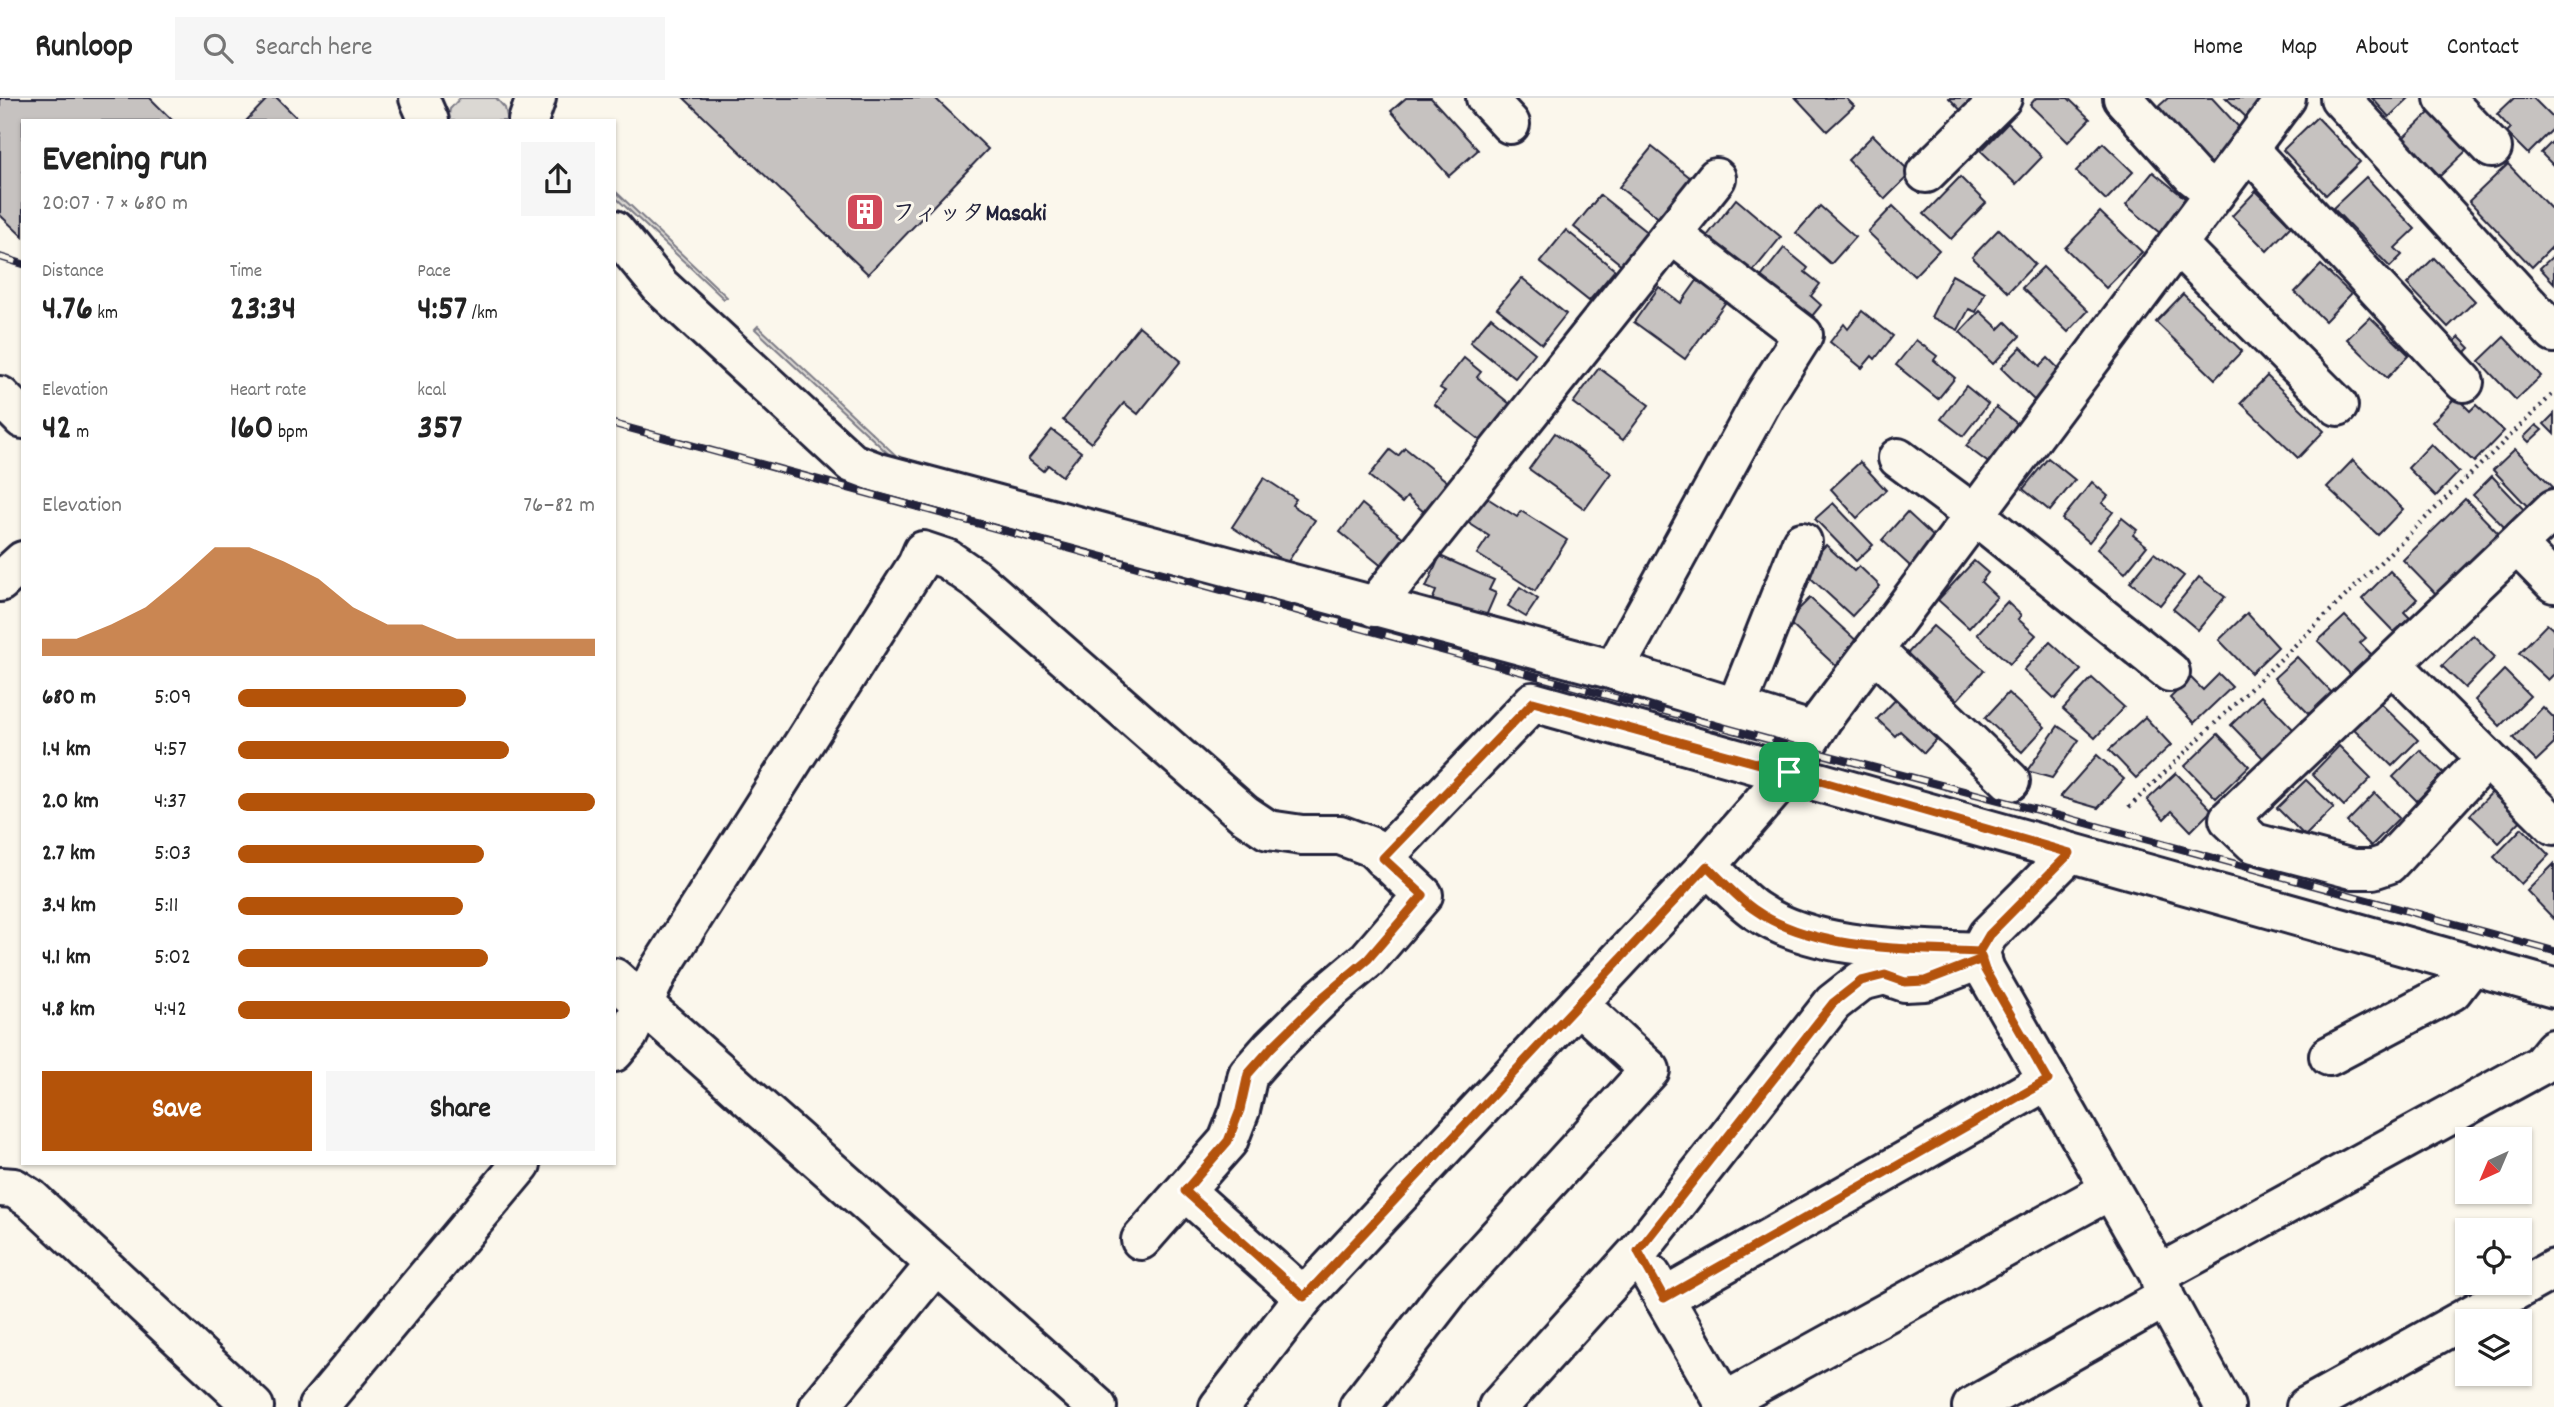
<!DOCTYPE html>
<html lang="en">
<head>
<meta charset="utf-8">
<style>
	:root { --surface:#fff; --page:#f6f6f6; --text:#222; --muted:#767676; --line:#e0e0e0; --accent:#b45309 }
	body { margin:0; font-family:Dekko,"Klee One",sans-serif; background:var(--page); color:var(--text); height:100vh; display:flex; flex-direction:column; font-size:26px; white-space:nowrap }
	* { box-sizing:border-box; margin:0 }
	p { font-size:23px; color:var(--muted) }
	.icon { flex:none; width:38px; height:38px; fill:none; stroke:currentColor; stroke-width:2; stroke-linecap:round; stroke-linejoin:round }
	.map { position:relative; flex:1; overflow:hidden }
	.details { position:absolute; left:21px; top:21px; width:595px; height:1046px; display:flex; flex-direction:column; background:var(--surface); border-radius:0px; box-shadow:0 2px 5px #0004 }
	.details>* { flex:none }
	.needle { width:46px; rotate:224deg }
	.fabs { position:absolute; left:2455px; top:1029px; display:grid; gap:14px }
	.fabs a { display:grid; place-items:center; width:77px; height:77px; border-radius:0px; background:var(--surface); box-shadow:0 2px 5px #0004; font-size:35px }
	.pin { position:absolute; display:grid; place-items:center; width:60px; height:60px; color:#fff; margin:-30px; border-radius:14px; box-shadow:0 4px 10px #0006 }
	.round { display:grid; place-items:center; flex:none; width:74px; height:74px; border-radius:0px; background:var(--page) }
	.summary { display:flex; align-items:center; justify-content:space-between; height:119px; padding:0 21px }
	h1 { font-size:38px; font-weight:800; line-height:52px }
	.figures { display:grid; grid-template-columns:repeat(3,1fr); gap:10px; height:119px; padding:7px 21px }
	.figures div { display:grid; align-content:center }
	.figures b { font-size:35px; font-weight:800 }
	.figures small { font-size:19px; font-weight:400 }
	.figures p { font-size:19px }
	.chart { height:196px; padding:14px 21px }
	.chart p { display:flex; justify-content:space-between }
	.chart svg { width:100%; height:126px; margin-top:7px; fill:var(--accent); opacity:.7 }
	.action { display:flex; gap:14px; margin-top:auto; padding:14px 21px }
	.action a { flex:1; height:80px; border-radius:0px; background:var(--accent); color:#fff; font-size:28px; font-weight:800; line-height:80px; text-align:center }
	.action a+a { background:var(--page); color:var(--text) }
	ul { padding:0 21px; list-style:none; font-size:23px }
	li { display:grid; grid-template-columns:112px 84px 1fr; align-items:center; height:52px }
	li i { height:18px; border-radius:9px; background:var(--accent) }
	header { display:flex; align-items:center; gap:42px; box-sizing:border-box; height:98px; padding:0 35px; background:var(--surface); border-bottom:2px solid var(--line) }
	header strong { font-size:33px }
	nav { display:flex; gap:38px; margin-inline-start:auto; font-size:24px }
	.search { width:490px; height:63px; background:var(--page); display:flex; align-items:center; gap:18px; box-sizing:border-box; padding:0 24px; border-radius:0px; color:var(--muted); font-size:26px }
	.map>svg:first-child { display:block }
	.green { fill:#dbd8d3; stroke:#7e7d87; stroke-width:2 }
	.building { fill:#c6c2c0; stroke:#22223b; stroke-width:2 }
	.lines { fill:none; stroke-linecap:round; stroke-linejoin:round }
	.minor-casing { stroke:#22223b; stroke-width:44 }
	.path { stroke:#22223b; stroke-width:4.5; stroke-dasharray:2 5; stroke-linecap:butt }
	.minor { stroke:#fbf7ec; stroke-width:38 }
	.rail-casing { stroke:#22223b; stroke-width:8 }
	.rail { stroke:#fbf7ec; stroke-width:5; stroke-dasharray:16; stroke-linecap:butt }
	.route-casing { stroke:#fff; stroke-width:14 }
	.route { stroke:#b45309; stroke-width:9 }
	.labels { text-anchor:middle; stroke-width:6; stroke-linejoin:round; paint-order:stroke }
	.poi-label { font-size:24px; font-weight:bold; fill:#22223b; stroke:#fbf7ec; text-anchor:start }
</style>
</head>
<body>
<header>
<strong>Runloop</strong>
<div class="search"><svg class="icon" aria-label="search" viewBox="0 0 24 24"><circle cx="10" cy="10" r="6"/><path d="M15 15l6 6"/></svg>Search here</div>
<nav><a>Home</a><a>Map</a><a>About</a><a>Contact</a></nav>
</header>
<div class="map">
<svg width="2554" height="1309" viewBox="0 0 2554 1309">
	<rect width="100%" height="100%" fill="#fbf7ec"/>
	<filter id="ink" filterUnits="userSpaceOnUse"><feTurbulence type="fractalNoise" baseFrequency=".0143" numOctaves="2"/><feDisplacementMap in="SourceGraphic" scale="14" xChannelSelector="R" yChannelSelector="G"/><feConvolveMatrix kernelMatrix="1 2 1 2 8 2 1 2 1" color-interpolation-filters="sRGB"/></filter>
	<g filter="url(#ink)">
		<g class="green">
			<path d="M 460,0 L 496,0 L 505,10 L 508,23 L 448,23 L 450,11 Z"/>
			<path d="M 614,92 L 727,199 L 724,201 L 614,98 Z"/>
			<path d="M 758,228 L 903,364 L 896,363 L 755,231 Z"/>
		</g>
		<g class="building">
			<path d="M 0,0 L 150,0 L 173,23 L 23,23 L 23,139 L 0,117 Z"/>
			<path d="M 268,0 L 277,0 L 300,23 L 246,23 Z"/>
			<path d="M 684,0 L 935,0 L 988,51 L 868,176 Z"/>
			<path d="M 1406,0 L 1431,0 L 1478,52 L 1449,78 L 1391,13 Z"/>
			<path d="M 1796,0 L 1846,0 L 1854,8 L 1827,33 Z"/>
			<path d="M 1949,0 L 1993,0 L 1970,22 Z"/>
			<path d="M 2036,0 L 2068,0 L 2090,21 L 2068,44 L 2030,7 Z"/>
			<path d="M 2168,0 L 2212,0 L 2247,38 L 2207,75 L 2151,15 Z"/>
			<path d="M 2226,0 L 2266,0 L 2247,20 Z"/>
			<path d="M 2372,0 L 2409,0 L 2389,19 Z"/>
			<path d="M 2514,0 L 2533,0 L 2554,21 L 2554,30 L 2528,56 L 2506,34 L 2510,30 L 2497,16 Z"/>
			<path d="M 2431,13 L 2467,52 L 2440,78 L 2403,40 Z"/>
			<path d="M 2317,19 L 2360,64 L 2326,97 L 2283,52 Z"/>
			<path d="M 2008,25 L 2042,59 L 2016,86 L 1981,53 Z"/>
			<path d="M 1873,37 L 1911,75 L 1885,101 L 1848,62 Z"/>
			<path d="M 2554,42 L 2554,68 L 2541,55 Z"/>
			<path d="M 2103,45 L 2133,74 L 2106,102 L 2076,73 Z"/>
			<path d="M 1652,49 L 1697,85 L 1665,125 L 1619,89 Z"/>
			<path d="M 2508,66 L 2554,114 L 2554,147 L 2532,169 L 2469,103 Z"/>
			<path d="M 2153,74 L 2186,101 L 2177,113 L 2183,119 L 2166,140 L 2126,107 Z"/>
			<path d="M 1960,79 L 1986,105 L 1951,141 L 1924,116 Z"/>
			<path d="M 2366,79 L 2415,131 L 2395,150 L 2402,157 L 2390,169 L 2333,110 Z"/>
			<path d="M 2256,93 L 2291,128 L 2267,153 L 2232,118 Z"/>
			<path d="M 1600,97 L 1649,136 L 1623,168 L 1574,129 Z"/>
			<path d="M 1736,101 L 1781,139 L 1745,183 L 1700,147 Z"/>
			<path d="M 1820,108 L 1855,139 L 1831,166 L 1796,135 Z"/>
			<path d="M 1893,108 L 1939,152 L 1914,178 L 1868,134 Z"/>
			<path d="M 2100,114 L 2142,154 L 2106,190 L 2065,150 Z"/>
			<path d="M 1999,131 L 2035,166 L 2008,194 L 1972,159 Z"/>
			<path d="M 1566,132 L 1615,172 L 1589,203 L 1540,164 Z"/>
			<path d="M 1784,150 L 1808,170 L 1805,174 L 1820,186 L 1811,198 L 1821,207 L 1804,228 L 1754,188 Z"/>
			<path d="M 2554,157 L 2554,185 L 2540,170 Z"/>
			<path d="M 2434,160 L 2475,203 L 2448,229 L 2407,186 Z"/>
			<path d="M 2321,167 L 2351,196 L 2325,223 L 2295,194 Z"/>
			<path d="M 2043,169 L 2088,213 L 2068,234 L 2022,190 Z"/>
			<path d="M 1701,177 L 1730,198 L 1685,261 L 1634,224 L 1659,189 L 1681,205 Z"/>
			<path d="M 1952,177 L 1985,195 L 1976,214 L 1969,211 L 1958,232 L 1931,219 Z"/>
			<path d="M 1522,180 L 1566,216 L 1542,246 L 1497,210 Z"/>
			<path d="M 2183,196 L 2242,253 L 2215,281 L 2156,224 Z"/>
			<path d="M 1862,213 L 1893,238 L 1875,261 L 1872,258 L 1862,270 L 1830,244 L 1844,226 L 1848,231 Z"/>
			<path d="M 1980,213 L 1999,231 L 2006,224 L 2020,238 L 1993,266 L 1960,234 Z"/>
			<path d="M 1491,219 L 1535,255 L 1515,280 L 1470,244 Z"/>
			<path d="M 2370,219 L 2409,257 L 2387,280 L 2347,241 Z"/>
			<path d="M 1139,228 L 1181,263 L 1138,316 L 1124,305 L 1091,345 L 1063,322 Z"/>
			<path d="M 2459,239 L 2470,250 L 2461,259 L 2450,248 Z"/>
			<path d="M 2504,239 L 2541,278 L 2516,302 L 2479,263 Z"/>
			<path d="M 1916,242 L 1937,258 L 1934,262 L 1955,280 L 1938,301 L 1896,267 Z"/>
			<path d="M 2021,249 L 2040,268 L 2048,260 L 2062,274 L 2034,302 L 2001,270 Z"/>
			<path d="M 1464,260 L 1481,274 L 1477,279 L 1510,306 L 1491,329 L 1497,333 L 1486,347 L 1434,306 L 1445,293 L 1440,290 Z"/>
			<path d="M 1599,270 L 1649,307 L 1623,342 L 1573,305 Z"/>
			<path d="M 2267,278 L 2324,333 L 2298,360 L 2241,305 Z"/>
			<path d="M 1966,288 L 1988,306 L 1963,338 L 1941,321 Z"/>
			<path d="M 2456,299 L 2470,313 L 2476,307 L 2504,333 L 2474,364 L 2432,324 Z"/>
			<path d="M 1996,309 L 2019,327 L 1990,366 L 1966,348 Z"/>
			<path d="M 2554,316 L 2554,336 L 2544,326 Z"/>
			<path d="M 2536,327 L 2542,332 L 2529,344 L 2524,339 Z"/>
			<path d="M 1052,332 L 1081,354 L 1062,378 L 1048,367 L 1043,373 L 1028,361 Z"/>
			<path d="M 1555,335 L 1611,375 L 1585,411 L 1529,371 Z"/>
			<path d="M 2431,346 L 2459,374 L 2436,398 L 2408,370 Z"/>
			<path d="M 1405,350 L 1449,385 L 1425,415 L 1407,399 L 1402,405 L 1369,378 L 1390,352 L 1398,358 Z"/>
			<path d="M 2515,351 L 2553,389 L 2530,411 L 2493,372 Z"/>
			<path d="M 2048,360 L 2075,382 L 2050,413 L 2023,391 Z"/>
			<path d="M 2353,362 L 2403,411 L 2378,437 L 2327,389 Z"/>
			<path d="M 1860,364 L 1886,392 L 1857,420 L 1831,391 Z"/>
			<path d="M 2492,378 L 2527,415 L 2508,433 L 2473,397 Z"/>
			<path d="M 1264,380 L 1296,401 L 1292,407 L 1315,422 L 1287,465 L 1232,429 Z"/>
			<path d="M 2092,384 L 2108,398 L 2102,405 L 2113,414 L 2089,444 L 2062,421 Z"/>
			<path d="M 1484,398 L 1517,419 L 1521,413 L 1567,442 L 1535,493 L 1477,456 L 1489,438 L 1467,424 Z"/>
			<path d="M 2465,401 L 2500,437 L 2438,498 L 2403,462 Z"/>
			<path d="M 1833,405 L 1873,447 L 1856,463 L 1815,421 Z"/>
			<path d="M 1362,406 L 1411,446 L 1389,474 L 1340,434 Z"/>
			<path d="M 1907,414 L 1936,441 L 1911,469 L 1882,442 Z"/>
			<path d="M 2122,420 L 2137,432 L 2133,437 L 2147,448 L 2125,475 L 2097,451 Z"/>
			<path d="M 1826,447 L 1854,473 L 1859,468 L 1880,488 L 1852,518 L 1802,472 Z"/>
			<path d="M 2154,455 L 2184,478 L 2160,507 L 2130,484 Z"/>
			<path d="M 1440,458 L 1494,482 L 1489,492 L 1496,495 L 1483,525 L 1432,503 L 1436,493 L 1426,489 Z"/>
			<path d="M 1974,463 L 1988,475 L 1981,484 L 1997,499 L 1969,530 L 1938,502 Z"/>
			<path d="M 2390,473 L 2417,501 L 2404,514 L 2410,520 L 2394,534 L 2362,501 Z"/>
			<path d="M 2199,479 L 2225,499 L 2198,532 L 2173,511 Z"/>
			<path d="M 1520,489 L 1538,501 L 1526,519 L 1508,508 Z"/>
			<path d="M 1810,500 L 1860,546 L 1837,569 L 1787,523 Z"/>
			<path d="M 2007,504 L 2021,517 L 2018,521 L 2036,537 L 2010,566 L 1977,536 Z"/>
			<path d="M 2247,515 L 2278,549 L 2251,575 L 2219,542 Z"/>
			<path d="M 2345,518 L 2366,540 L 2360,545 L 2375,560 L 2354,580 L 2318,543 Z"/>
			<path d="M 2547,526 L 2554,532 L 2554,576 L 2548,582 L 2519,555 Z"/>
			<path d="M 1933,528 L 1984,572 L 1957,602 L 1907,556 Z"/>
			<path d="M 2473,537 L 2495,559 L 2465,590 L 2442,568 Z"/>
			<path d="M 2050,544 L 2081,572 L 2055,601 L 2024,572 Z"/>
			<path d="M 2297,559 L 2333,596 L 2311,618 L 2274,580 Z"/>
			<path d="M 2504,572 L 2530,598 L 2500,628 L 2475,602 Z"/>
			<path d="M 2219,576 L 2232,589 L 2194,625 L 2170,600 L 2191,580 L 2203,592 Z"/>
			<path d="M 2092,580 L 2124,609 L 2095,640 L 2063,611 Z"/>
			<path d="M 1903,594 L 1945,632 L 1924,655 L 1900,633 L 1895,638 L 1877,621 Z"/>
			<path d="M 2008,595 L 2045,629 L 2022,654 L 1985,620 Z"/>
			<path d="M 2261,598 L 2294,632 L 2264,661 L 2231,627 Z"/>
			<path d="M 2377,602 L 2418,642 L 2392,668 L 2351,628 Z"/>
			<path d="M 2543,609 L 2554,620 L 2554,646 L 2536,663 L 2513,640 Z"/>
			<path d="M 2145,619 L 2171,647 L 2136,680 L 2109,652 Z"/>
			<path d="M 2058,628 L 2079,642 L 2052,680 L 2027,673 Z"/>
			<path d="M 2218,636 L 2249,668 L 2216,700 L 2185,668 Z"/>
			<path d="M 2339,648 L 2371,680 L 2344,708 L 2312,676 Z"/>
			<path d="M 2420,652 L 2444,675 L 2417,703 L 2393,679 Z"/>
			<path d="M 2097,657 L 2124,681 L 2098,710 L 2060,699 Z"/>
			<path d="M 2176,675 L 2212,712 L 2191,733 L 2172,713 L 2164,721 L 2147,702 Z"/>
			<path d="M 2306,682 L 2334,709 L 2305,738 L 2277,710 Z"/>
			<path d="M 2500,686 L 2529,714 L 2499,745 L 2470,717 Z"/>
			<path d="M 2375,695 L 2399,720 L 2371,748 L 2347,724 Z"/>
			<path d="M 2522,730 L 2549,757 L 2521,786 L 2494,759 Z"/>
			<path d="M 2554,766 L 2554,821 L 2527,793 Z"/>
		</g>
		<g class="lines">
			<defs>
				<g id="minor">
					<path d="M 419,0 L 429,23"/>
					<path d="M 1486,0 L 1510,26"/>
					<path d="M 2123,0 L 2193,78 L 2215,95"/>
					<path d="M 2340,0 L 2554,235"/>
					<path d="M 2444,0 L 2492,50"/>
					<path d="M 528,23 L 536,0"/>
					<path d="M 2248,51 L 2464,284"/>
					<path d="M 1926,75 L 2002,0"/>
					<path d="M 614,132 L 661,189 L 852,365 L 879,375 L 1614,572 L 1814,634"/>
					<path d="M 2177,146 L 2338,308"/>
					<path d="M 0,298 L 23,321"/>
					<path d="M 1898,360 L 1975,417 L 2170,574"/>
					<path d="M 2517,447 L 2554,485"/>
					<path d="M 0,484 L 23,463"/>
					<path d="M 1374,509 L 1716,80"/>
					<path d="M 1874,552 L 2010,683"/>
					<path d="M 2392,566 L 2554,727"/>
					<path d="M 1614,572 L 1765,297 L 1803,237 L 1671,136"/>
					<path d="M 1736,610 L 1802,444"/>
					<path d="M 2486,660 L 2388,766 L 2373,771 L 2353,771 L 2254,745 L 2229,721 L 2554,411"/>
					<path d="M 2070,755 L 1988,837 L 1979,854 L 1985,872 L 2159,1176 L 2165,1200 L 2225,1309"/>
					<path d="M 1383,760 L 1533,604 L 2554,890"/>
					<path d="M 1707,768 C 1723,782 1738,800 1755,812 C 1813,853 1911,851 1979,854"/>
					<path d="M 614,880 L 1097,1309"/>
					<path d="M 614,954 L 628,937 L 658,874 L 917,467 L 923,453 L 947,461 L 976,481 L 1244,716 L 1268,732 L 1302,737 L 1340,737 L 1372,749 L 1423,797 L 1368,861 L 1324,898 L 1271,950 L 1248,976 L 1240,1012 L 1228,1043 L 1141,1142"/>
					<path d="M 2329,958 L 2452,893 L 2472,867"/>
					<path d="M 0,1089 L 14,1090 L 31,1101 L 254,1309"/>
					<path d="M 1185,1093 L 1304,1199"/>
					<path d="M 2159,1176 L 2541,967 L 2554,951"/>
					<path d="M 1651,1177 L 1727,1309"/>
					<path d="M 1664,1200 L 2048,982"/>
					<path d="M 1724,1304 L 2110,1092"/>
					<path d="M 318,1309 L 521,1066"/>
					<path d="M 819,1309 L 936,1166"/>
					<path d="M 1219,1309 L 1304,1199 L 1707,768 L 1789,674 L 1823,620 L 2286,0"/>
					<path d="M 1359,1309 L 1451,1190 L 1650,972 L 1578,906"/>
					<path d="M 1498,1309 L 1638,1154 L 1833,905 L 1861,883 L 1885,877 L 1905,884 L 1925,883 L 1982,861"/>
					<path d="M 1972,1309 L 2165,1200"/>
					<path d="M 2306,1309 L 2554,1171"/>
				</g>
			</defs>
			<use href="#minor" class="minor-casing"/>
			<path class="path" d="M 2129,709 L 2554,295"/>
			<use href="#minor" class="minor"/>
			<defs>
				<g id="rail">
					<path d="M 0,159 L 23,166"/>
					<path d="M 614,326 L 1803,651 L 2064,719 L 2554,853"/>
				</g>
			</defs>
			<use href="#rail" class="rail-casing"/>
			<use href="#rail" class="rail"/>
		</g>
	</g>
	<g class="lines" filter="url(#ink)">
		<defs>
			<path id="route" d="M 1789,674 L 1533,604 L 1383,760 L 1423,797 L 1368,861 L 1324,898 L 1271,950 L 1248,976 L 1240,1012 L 1228,1043 L 1185,1093 L 1304,1199 L 1707,768 C 1722,782 1737,800 1755,812 C 1813,853 1910,851 1979,854 L 1982,861 L 1925,883 L 1905,884 L 1885,877 L 1861,883 L 1833,905 L 1638,1153 L 1664,1200 L 2048,982 L 1985,872 L 1979,854 L 1989,837 L 2070,755 L 1789,674"/>
		</defs>
		<use href="#route" class="route-casing"/>
		<use href="#route" class="route"/>
	</g>
	<defs>
		<symbol id="building-square" viewBox="-11 -11 22 22"><rect x="-9" y="-9" width="18" height="18" rx="4" fill="#d1495b" stroke="#fbf7ec"/><path d="M-4-6H4V6H1V3H-1V6H-4ZM-2.5-4.3h1.7v1.8h-1.7ZM.8-4.3h1.7v1.8H.8ZM-2.5-1h1.7V.8h-1.7ZM.8-1h1.7V.8H.8Z" fill="#fff"/></symbol>
	</defs>
	<g fill-rule="evenodd">
		<use href="#building-square" x="843" y="92" width="44" height="44"/>
	</g>
	<g class="labels">
		<g class="poi-label">
			<text x="892" y="122">フィッタMasaki</text>
		</g>
	</g>
</svg>
<div class="fabs">
<a><svg class="needle" viewBox="-14 -14 28 28"><path d="M0-13l5 13h-10z" fill="#e53935"/><path d="M0 13l5-13h-10z" fill="#767676"/></svg></a>
<a><svg class="icon" aria-label="locate" viewBox="0 0 24 24"><circle cx="12" cy="12" r="6"/><path d="M12 2v4M12 18v4M2 12h4M18 12h4"/></svg></a>
<a><svg class="icon" aria-label="layers" viewBox="0 0 24 24"><path d="M12 4l9 5-9 5-9-5zM3 14l9 5 9-5"/></svg></a>
</div>
<div class="pin" style="left:1789px;top:674px;background:#1e9e55"><svg class="icon" aria-label="arrive" viewBox="0 0 24 24"><path d="M6 21V4h12l-3 4 3 4H6"/></svg></div>
<section class="details">
<div class="summary"><div><h1>Evening run</h1><p>20:07 · 7 × 680 m</p></div><a class="round"><svg class="icon" aria-label="share" viewBox="0 0 24 24"><path d="M12 15V3M7 8l5-5 5 5M5 13v7h14v-7"/></svg></a></div>
<div class="figures">
<div><p>Distance</p><b>4.76<small> km</small></b></div>
<div><p>Time</p><b>23:34</b></div>
<div><p>Pace</p><b>4:57<small> /km</small></b></div>
</div>
<div class="figures">
<div><p>Elevation</p><b>42<small> m</small></b></div>
<div><p>Heart rate</p><b>160<small> bpm</small></b></div>
<div><p>kcal</p><b>357</b></div>
</div>
<div class="chart"><p><span>Elevation</span>76–82 m</p>
<svg viewBox="0 0 160 44" preserveAspectRatio="none"><path d="M0 44V38L10 38L20 33L30 27L40 17L50 6L60 6L70 11L80 17L90 27L100 33L110 33L120 38L130 38L140 38L150 38L160 38V44z"/></svg>
</div>
<ul>
<li><b>680 m</b>5:09<i style="width:64%"></i></li>
<li><b>1.4 km</b>4:57<i style="width:76%"></i></li>
<li><b>2.0 km</b>4:37<i style="width:100%"></i></li>
<li><b>2.7 km</b>5:03<i style="width:69%"></i></li>
<li><b>3.4 km</b>5:11<i style="width:63%"></i></li>
<li><b>4.1 km</b>5:02<i style="width:70%"></i></li>
<li><b>4.8 km</b>4:42<i style="width:93%"></i></li>
</ul>
<div class="action"><a>Save</a><a>Share</a></div>
</section>
</div>
</body>
</html>
